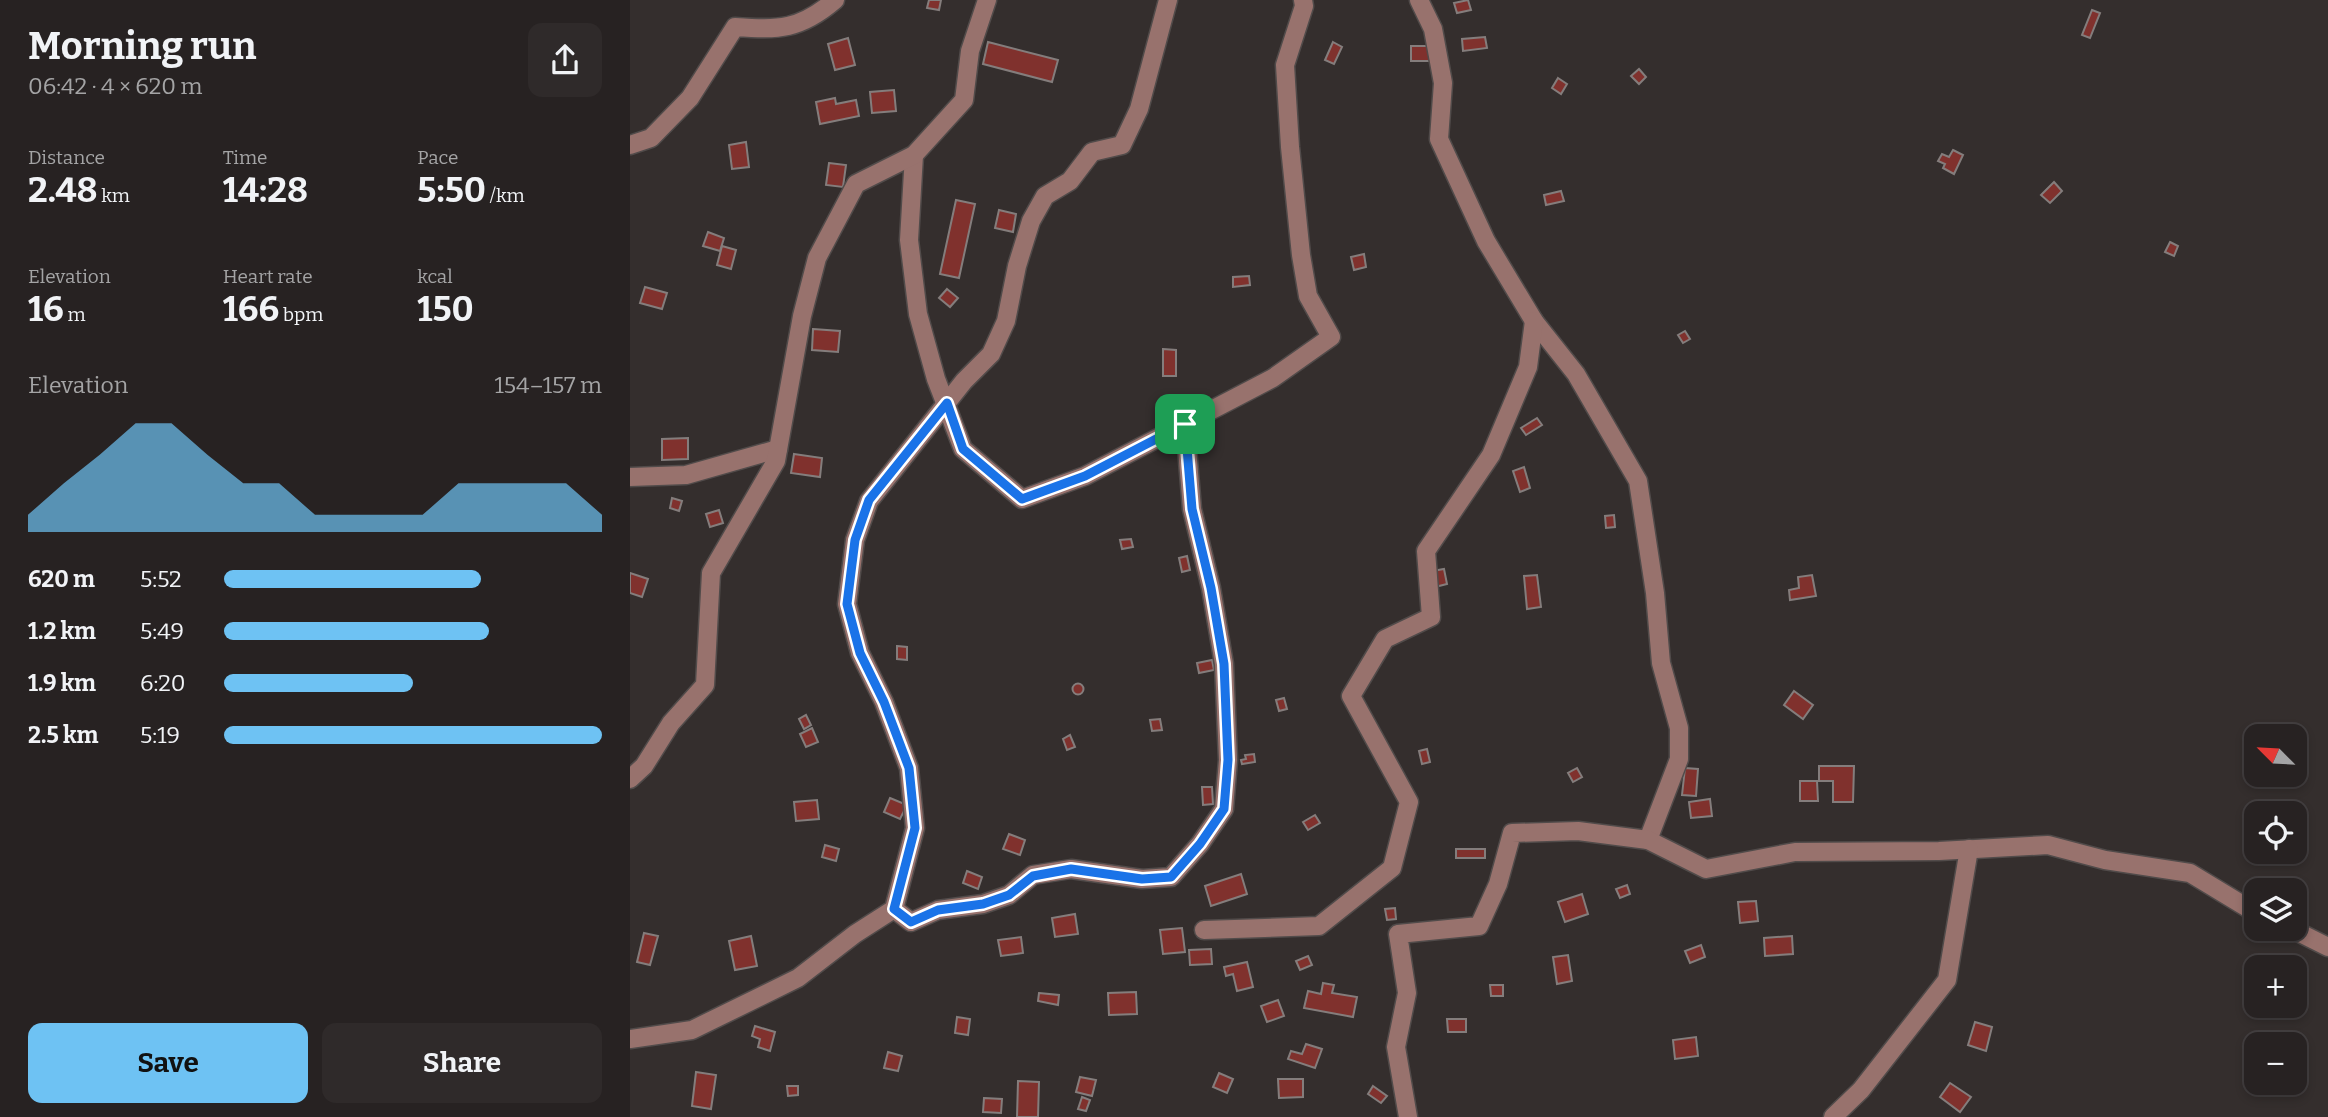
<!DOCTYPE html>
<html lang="en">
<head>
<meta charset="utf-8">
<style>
	:root { --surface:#272222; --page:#2f2a2a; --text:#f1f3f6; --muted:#a4a4a5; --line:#433f40; --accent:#6ec2f3 }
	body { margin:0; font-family:Bitter,serif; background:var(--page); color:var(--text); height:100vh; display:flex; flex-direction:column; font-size:26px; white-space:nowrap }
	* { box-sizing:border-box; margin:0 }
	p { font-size:23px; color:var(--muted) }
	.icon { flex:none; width:38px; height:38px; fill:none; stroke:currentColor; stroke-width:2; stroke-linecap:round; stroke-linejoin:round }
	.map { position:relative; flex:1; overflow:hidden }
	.sheet { display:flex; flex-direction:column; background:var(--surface); width:630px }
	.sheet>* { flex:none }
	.needle { width:46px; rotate:294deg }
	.controls { position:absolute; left:1614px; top:724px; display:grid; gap:14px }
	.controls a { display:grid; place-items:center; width:63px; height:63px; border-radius:14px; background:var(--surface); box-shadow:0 4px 10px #0003,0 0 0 2px var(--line); font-size:35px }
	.pin { position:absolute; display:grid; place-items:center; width:60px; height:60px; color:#fff; margin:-30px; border-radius:14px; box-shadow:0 4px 10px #0006 }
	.round { display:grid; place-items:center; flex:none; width:74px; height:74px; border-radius:14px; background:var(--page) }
	.headline { display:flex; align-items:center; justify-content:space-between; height:119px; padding:0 28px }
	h1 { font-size:38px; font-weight:700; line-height:52px }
	.metrics { display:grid; grid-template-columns:repeat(3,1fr); gap:10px; height:119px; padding:7px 28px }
	.metrics div { display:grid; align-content:center }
	.metrics b { font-size:35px; font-weight:700 }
	.metrics small { font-size:19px; font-weight:400 }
	.metrics p { font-size:19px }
	.chart { height:196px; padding:14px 28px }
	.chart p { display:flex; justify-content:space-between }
	.chart svg { width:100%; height:126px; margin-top:7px; fill:var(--accent); opacity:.7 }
	.action { display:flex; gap:14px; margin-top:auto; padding:14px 28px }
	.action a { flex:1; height:80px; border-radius:14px; background:var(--accent); color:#111; font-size:28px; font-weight:700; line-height:80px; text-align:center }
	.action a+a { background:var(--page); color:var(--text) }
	ul { padding:0 28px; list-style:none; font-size:23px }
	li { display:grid; grid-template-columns:112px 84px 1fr; align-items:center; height:52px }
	li i { height:18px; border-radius:9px; background:var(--accent) }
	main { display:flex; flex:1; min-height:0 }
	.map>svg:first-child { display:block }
	.building { fill:#80312d; stroke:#847d7c; stroke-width:2 }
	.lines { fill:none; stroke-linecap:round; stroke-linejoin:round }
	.minor-casing { stroke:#514b4a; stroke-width:21 }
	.minor { stroke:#98726d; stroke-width:18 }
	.route-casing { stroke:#fff; stroke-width:14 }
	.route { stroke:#1a73e8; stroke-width:9 }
</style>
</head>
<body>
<main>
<section class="sheet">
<div class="headline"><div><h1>Morning run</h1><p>06:42 · 4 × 620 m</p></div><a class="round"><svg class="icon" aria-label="share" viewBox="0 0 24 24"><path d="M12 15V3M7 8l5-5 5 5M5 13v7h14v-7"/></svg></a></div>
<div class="metrics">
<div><p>Distance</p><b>2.48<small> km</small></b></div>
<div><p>Time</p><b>14:28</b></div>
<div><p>Pace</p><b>5:50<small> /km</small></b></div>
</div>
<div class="metrics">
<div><p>Elevation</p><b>16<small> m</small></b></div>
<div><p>Heart rate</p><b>166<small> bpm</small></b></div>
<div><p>kcal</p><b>150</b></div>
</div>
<div class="chart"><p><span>Elevation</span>154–157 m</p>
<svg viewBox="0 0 160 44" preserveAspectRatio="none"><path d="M0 44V38L10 27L20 17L30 6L40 6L50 17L60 27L70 27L80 38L90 38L100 38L110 38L120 27L130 27L140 27L150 27L160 38V44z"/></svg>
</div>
<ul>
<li><b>620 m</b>5:52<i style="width:68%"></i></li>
<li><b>1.2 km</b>5:49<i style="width:70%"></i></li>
<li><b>1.9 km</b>6:20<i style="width:50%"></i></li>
<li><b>2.5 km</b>5:19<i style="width:100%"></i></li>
</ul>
<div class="action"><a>Save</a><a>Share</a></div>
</section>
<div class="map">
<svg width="1698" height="1117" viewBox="0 0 1698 1117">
	<rect width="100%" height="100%" fill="#342e2d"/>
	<g class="building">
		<path d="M 299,0 L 311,0 L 309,10 L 297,8 Z"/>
		<path d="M 838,0 L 841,10 L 827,13 L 824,3 Z"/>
		<path d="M 1462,10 L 1470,13 L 1460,38 L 1452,35 Z"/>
		<path d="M 855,37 L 857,48 L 833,51 L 832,39 Z"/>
		<path d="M 218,38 L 225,65 L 205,70 L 198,44 Z"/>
		<path d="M 358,42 L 428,60 L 422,82 L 353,64 Z"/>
		<path d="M 703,42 L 712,47 L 704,64 L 695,60 Z"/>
		<rect x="781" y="46" width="19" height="15"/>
		<path d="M 1009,69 L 1016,77 L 1009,84 L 1001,76 Z"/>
		<path d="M 928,78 L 937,84 L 931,94 L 922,88 Z"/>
		<path d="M 264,90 L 266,111 L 242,113 L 240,92 Z"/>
		<path d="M 205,98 L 206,104 L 226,100 L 229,116 L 190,124 L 186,102 Z"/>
		<path d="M 116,142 L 119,167 L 102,169 L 99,145 Z"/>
		<path d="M 1323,150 L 1333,155 L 1324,174 L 1313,168 L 1315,164 L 1308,161 L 1312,154 L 1319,157 Z"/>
		<path d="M 199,163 L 216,165 L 213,187 L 196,185 Z"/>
		<path d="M 1424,182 L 1432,191 L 1420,203 L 1411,195 Z"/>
		<path d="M 931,191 L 934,201 L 916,205 L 914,195 Z"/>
		<path d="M 326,200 L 345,204 L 329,278 L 310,274 Z"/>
		<path d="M 369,210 L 386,214 L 383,232 L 365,228 Z"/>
		<path d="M 78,232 L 94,238 L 90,251 L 73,246 Z"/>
		<path d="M 1540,242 L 1548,246 L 1544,256 L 1535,252 Z"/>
		<path d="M 92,246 L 106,250 L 101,269 L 87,265 Z"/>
		<path d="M 734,254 L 736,267 L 724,270 L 721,257 Z"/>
		<path d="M 619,276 L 620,285 L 603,287 L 603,277 Z"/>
		<path d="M 15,287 L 37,293 L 32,309 L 10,303 Z"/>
		<path d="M 317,289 L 328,298 L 320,307 L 309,298 Z"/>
		<path d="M 183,329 L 210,331 L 208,352 L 182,350 Z"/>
		<path d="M 1055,331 L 1060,339 L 1053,343 L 1048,335 Z"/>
		<path d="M 533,349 L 546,350 L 546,376 L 533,376 Z"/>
		<path d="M 907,418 L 912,425 L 896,435 L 891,428 Z"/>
		<path d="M 58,438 L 58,459 L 32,460 L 32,439 Z"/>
		<path d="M 164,454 L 192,458 L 190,477 L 161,473 Z"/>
		<path d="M 894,467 L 900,488 L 890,492 L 883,471 Z"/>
		<path d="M 42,498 L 52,501 L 49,511 L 40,508 Z"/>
		<path d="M 89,510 L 93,523 L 80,527 L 76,514 Z"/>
		<path d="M 984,515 L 985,527 L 976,528 L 975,516 Z"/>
		<path d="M 501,539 L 503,547 L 492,549 L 490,540 Z"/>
		<path d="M 557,556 L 560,570 L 552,572 L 549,558 Z"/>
		<path d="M 814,569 L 817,584 L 805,587 L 802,571 Z"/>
		<path d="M 0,573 L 18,579 L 12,597 L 0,593 Z"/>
		<path d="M 907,575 L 911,607 L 897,609 L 894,576 Z"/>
		<path d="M 1182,575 L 1186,596 L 1160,600 L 1159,590 L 1169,588 L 1168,577 Z"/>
		<path d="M 267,646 L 277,647 L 277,660 L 267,659 Z"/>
		<path d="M 582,660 L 584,670 L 569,673 L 567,663 Z"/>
		<circle cx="448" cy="689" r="5.5"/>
		<path d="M 1164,691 L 1183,705 L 1173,719 L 1154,705 Z"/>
		<path d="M 654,698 L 657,709 L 649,711 L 646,700 Z"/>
		<path d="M 176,715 L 181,725 L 174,729 L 169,719 Z"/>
		<path d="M 530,719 L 532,730 L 522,731 L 520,720 Z"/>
		<path d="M 182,728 L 188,742 L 176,747 L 170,734 Z"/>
		<path d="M 440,735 L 445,747 L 437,750 L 433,739 Z"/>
		<path d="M 797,749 L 800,762 L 792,764 L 789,751 Z"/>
		<path d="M 624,754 L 625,762 L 612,764 L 611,760 L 616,759 L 615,755 Z"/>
		<path d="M 1189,766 L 1224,766 L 1223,802 L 1203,802 L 1203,781 L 1189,781 Z"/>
		<path d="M 947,768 L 952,777 L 943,782 L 938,773 Z"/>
		<path d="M 1055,768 L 1068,769 L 1066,796 L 1052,795 Z"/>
		<path d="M 1170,781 L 1187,781 L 1188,801 L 1170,801 Z"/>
		<path d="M 572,787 L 582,787 L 583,804 L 573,805 Z"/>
		<path d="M 260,798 L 277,805 L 270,819 L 254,812 Z"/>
		<path d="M 1080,799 L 1082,816 L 1061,818 L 1059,802 Z"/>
		<path d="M 187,800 L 189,819 L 166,821 L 164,802 Z"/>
		<path d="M 685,815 L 690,823 L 678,830 L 673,822 Z"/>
		<path d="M 379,834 L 395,840 L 390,855 L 373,849 Z"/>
		<path d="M 195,845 L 209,849 L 206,861 L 192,857 Z"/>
		<rect x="826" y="849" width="29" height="9"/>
		<path d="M 337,871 L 352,877 L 348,889 L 333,883 Z"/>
		<path d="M 611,874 L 617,894 L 581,906 L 575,886 Z"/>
		<path d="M 997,885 L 1000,894 L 990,898 L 986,889 Z"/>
		<path d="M 952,894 L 958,914 L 935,922 L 928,902 Z"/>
		<path d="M 1126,901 L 1128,921 L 1110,923 L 1108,902 Z"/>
		<path d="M 765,908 L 766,919 L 757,920 L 755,909 Z"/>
		<path d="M 445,914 L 448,934 L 425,937 L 422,918 Z"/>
		<path d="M 552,928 L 555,952 L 533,954 L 530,930 Z"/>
		<path d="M 14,933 L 28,936 L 20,965 L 7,962 Z"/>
		<path d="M 121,936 L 127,966 L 105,970 L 99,941 Z"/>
		<path d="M 1162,936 L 1163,954 L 1135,956 L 1134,938 Z"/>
		<path d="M 391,937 L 393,953 L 371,956 L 368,940 Z"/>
		<path d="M 1071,945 L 1075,957 L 1060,963 L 1055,951 Z"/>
		<path d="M 581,949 L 582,964 L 560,965 L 559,950 Z"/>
		<path d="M 938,955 L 942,981 L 927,984 L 923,957 Z"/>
		<path d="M 678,956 L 682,965 L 670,970 L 666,961 Z"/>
		<path d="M 617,962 L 623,987 L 607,991 L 603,974 L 596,976 L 594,967 Z"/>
		<path d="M 693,983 L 704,985 L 702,993 L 727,997 L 723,1017 L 674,1008 L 678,991 L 691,994 Z"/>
		<path d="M 860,985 L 873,985 L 873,996 L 861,996 Z"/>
		<path d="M 506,992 L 507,1014 L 479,1015 L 478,993 Z"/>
		<path d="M 409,993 L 429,995 L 428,1005 L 408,1001 Z"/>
		<path d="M 648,1000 L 654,1016 L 637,1022 L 631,1006 Z"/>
		<path d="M 327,1017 L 340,1019 L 338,1035 L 325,1033 Z"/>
		<path d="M 817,1019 L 836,1019 L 836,1032 L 818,1032 Z"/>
		<path d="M 1345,1022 L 1362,1027 L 1356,1051 L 1338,1045 Z"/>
		<path d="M 125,1026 L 145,1032 L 140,1051 L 128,1047 L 130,1039 L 122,1036 Z"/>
		<path d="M 1066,1037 L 1068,1056 L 1045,1059 L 1043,1040 Z"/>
		<path d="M 676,1044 L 692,1049 L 685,1068 L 658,1059 L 661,1051 L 672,1054 Z"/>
		<path d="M 258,1052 L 272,1056 L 268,1071 L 254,1068 Z"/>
		<path d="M 66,1072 L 86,1075 L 81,1109 L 62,1106 Z"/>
		<path d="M 589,1073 L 603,1079 L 597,1093 L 583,1087 Z"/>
		<path d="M 450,1077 L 466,1080 L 462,1096 L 446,1092 Z"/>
		<path d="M 648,1079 L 673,1079 L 673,1097 L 649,1098 Z"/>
		<path d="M 388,1081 L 409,1082 L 408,1117 L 387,1117 Z"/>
		<path d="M 1320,1083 L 1341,1097 L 1330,1112 L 1310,1097 Z"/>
		<path d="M 157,1086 L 168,1086 L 168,1095 L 158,1096 Z"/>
		<path d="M 743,1086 L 757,1096 L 751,1103 L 738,1094 Z"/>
		<path d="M 452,1097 L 460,1100 L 456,1111 L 448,1109 Z"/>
		<path d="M 354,1098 L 372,1099 L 371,1113 L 353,1112 Z"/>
	</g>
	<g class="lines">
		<defs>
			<g id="minor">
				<path d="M 789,0 L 803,29 L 813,83 L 809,139 L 856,241 L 904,321 L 946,374 L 1008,481 L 1025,593 L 1031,663 L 1049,728 L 1049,759 L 1018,840"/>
				<path d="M 0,145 L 21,138 L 60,98 L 105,27 C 149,30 170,30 205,0"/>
				<path d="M 284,155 L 279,240 L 288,314 L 306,379 L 333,449 L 392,499 L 455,476 L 643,378 L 701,337 L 678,296 L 671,255 L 660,147 L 655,65 L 674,6 L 673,0"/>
				<path d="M 0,477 L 56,475 L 148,449"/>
				<path d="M 0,779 L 14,766 L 41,723 L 75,685 L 81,573 L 146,461 L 172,316 L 187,258 L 226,184 L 284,155 L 334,100 L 340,51 L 357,0"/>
				<path d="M 264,909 L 281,922 L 308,910 L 353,904 L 379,895 L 403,875 L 441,869 L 512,879 L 541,877 L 570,844 L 594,809 L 598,760 L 594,664 L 581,588 L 562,509 L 555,424"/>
				<path d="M 1662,929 L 1698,947"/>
				<path d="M 574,930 L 689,926 L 762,868 L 779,802 L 721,696 L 755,639 L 801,617 L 796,551 L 861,455 L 898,367 L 904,321"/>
				<path d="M 0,1039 L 62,1030 L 168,978 L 225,934 L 264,909 L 285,828 L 279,768 L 254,702 L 230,653 L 217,604 L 225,540 L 239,501 L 334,381 L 361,354 L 376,321 L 387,266 L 401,221 L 415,196 L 440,181 L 462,152 L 492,145 L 509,109 L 538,0"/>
				<path d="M 778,1117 L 766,1047 L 777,993 L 768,934 L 849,926 L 868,884 L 882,833 L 948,831 L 1018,840 L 1076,869 L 1165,852 L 1309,851 L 1418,845 L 1475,860 L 1560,873 L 1626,913"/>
				<path d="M 1203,1117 L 1231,1090 L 1317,980 L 1339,849"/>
			</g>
		</defs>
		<use href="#minor" class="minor-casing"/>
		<use href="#minor" class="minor"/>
	</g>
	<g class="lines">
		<defs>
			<path id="route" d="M 317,403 L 333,449 L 392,499 L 455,476 L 555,424 L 562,509 L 581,588 L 594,664 L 598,760 L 594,809 L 570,844 L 541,877 L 512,879 L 441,869 L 403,876 L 379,895 L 353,904 L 308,910 L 281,922 L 264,909 L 285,828 L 279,768 L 254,702 L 230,653 L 217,604 L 225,540 L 239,500 Z"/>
		</defs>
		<use href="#route" class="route-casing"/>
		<use href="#route" class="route"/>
	</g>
</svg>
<div class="controls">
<a><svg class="needle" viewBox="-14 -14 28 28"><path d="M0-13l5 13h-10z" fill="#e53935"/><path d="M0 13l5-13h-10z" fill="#a4a4a5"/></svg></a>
<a><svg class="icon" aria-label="locate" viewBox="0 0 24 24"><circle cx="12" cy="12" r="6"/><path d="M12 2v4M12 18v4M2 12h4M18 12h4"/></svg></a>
<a><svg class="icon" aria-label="layers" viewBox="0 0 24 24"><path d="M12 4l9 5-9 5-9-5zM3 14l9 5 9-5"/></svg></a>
<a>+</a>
<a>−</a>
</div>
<div class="pin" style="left:555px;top:424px;background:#1e9e55"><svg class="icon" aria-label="arrive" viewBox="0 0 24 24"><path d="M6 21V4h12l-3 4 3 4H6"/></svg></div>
</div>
</main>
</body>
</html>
